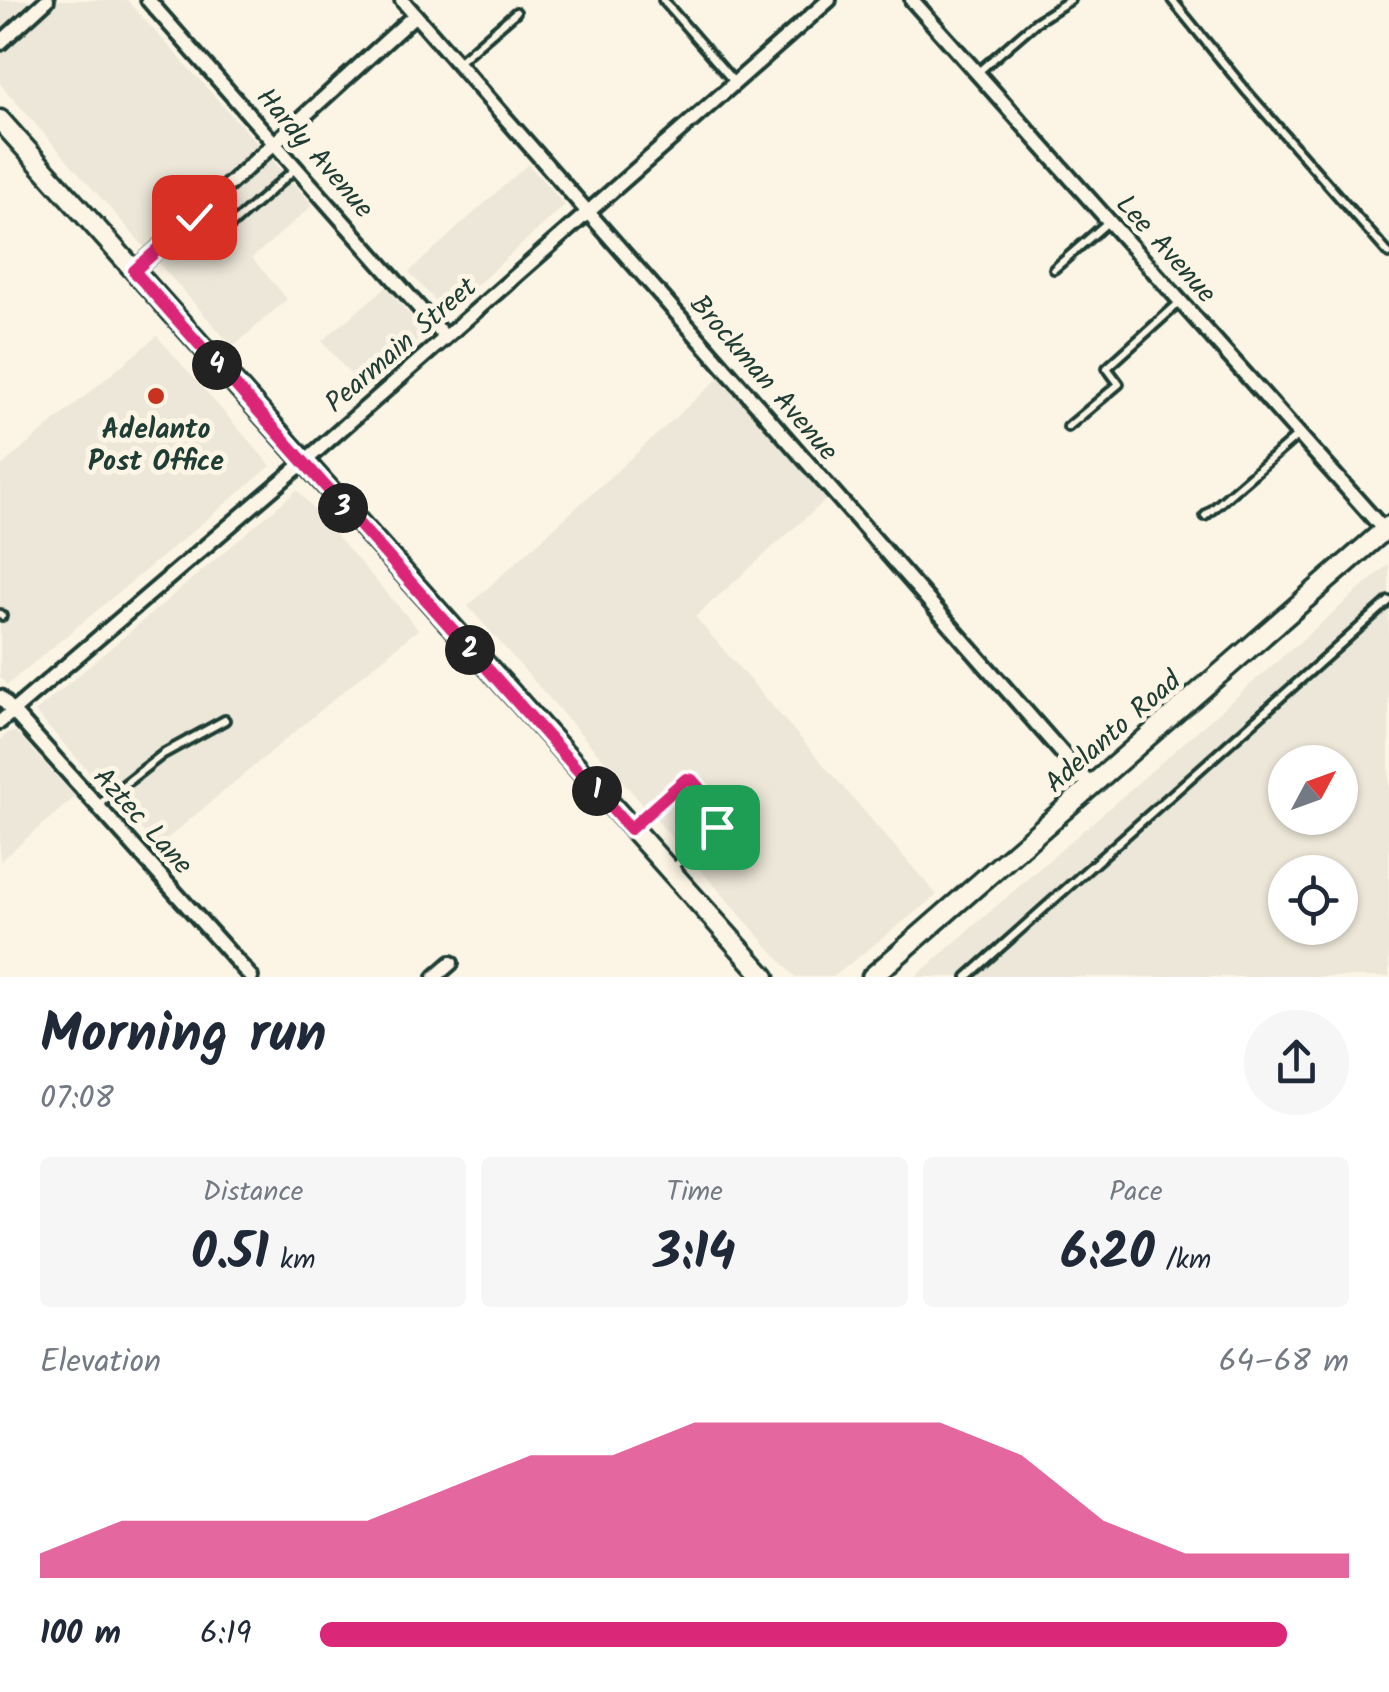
<!DOCTYPE html>
<html lang="en">
<head>
<meta charset="utf-8">
<style>
	:root { --surface:#fff; --page:#f6f6f7; --text:#1f2937; --muted:#747a83; --accent:#db2777 }
	body { margin:0; font-family:Kalam,sans-serif; background:var(--page); color:var(--text); height:100vh; display:flex; flex-direction:column; font-size:38px; white-space:nowrap }
	* { box-sizing:border-box; margin:0 }
	p { font-size:32px; color:var(--muted) }
	.icon { flex:none; width:55px; height:55px; fill:none; stroke:currentColor; stroke-width:2; stroke-linecap:round; stroke-linejoin:round }
	.map { position:relative; height:977px; overflow:hidden }
	.side { display:flex; flex-direction:column; background:var(--surface); flex:1 }
	.side>* { flex:none }
	.needle { width:65px; rotate:49deg }
	.controls { position:absolute; left:1268px; top:745px; display:grid; gap:20px }
	.controls a { display:grid; place-items:center; width:90px; height:90px; border-radius:50%; background:var(--surface); box-shadow:0 2px 8px #0004; font-size:50px }
	.pin { position:absolute; display:grid; place-items:center; width:85px; height:85px; color:#fff; margin:-42px; border-radius:20px; box-shadow:0 5px 15px #0006 }
	.km { position:absolute; width:50px; height:50px; margin:-25px; border-radius:50%; background:#222; color:#fff; font-size:28px; line-height:50px; text-align:center }
	.round { display:grid; place-items:center; flex:none; width:105px; height:105px; border-radius:52px; background:var(--page) }
	.summary { display:flex; align-items:center; justify-content:space-between; height:170px; padding:0 40px }
	h1 { font-size:55px; font-weight:700; line-height:75px }
	.metrics { display:grid; grid-template-columns:repeat(3,1fr); gap:15px; height:170px; padding:10px 40px }
	.metrics div { display:grid; align-content:center; border-radius:10px; background:var(--page); text-align:center }
	.metrics b { font-size:50px; font-weight:700 }
	.metrics small { font-size:28px; font-weight:400 }
	.metrics p { font-size:28px }
	.chart { height:280px; padding:20px 40px }
	.chart p { display:flex; justify-content:space-between }
	.chart svg { width:100%; height:180px; margin-top:10px; fill:var(--accent); opacity:.7 }
	ul { padding:0 40px; list-style:none; font-size:32px }
	li { display:grid; grid-template-columns:160px 120px 1fr; align-items:center; height:75px }
	li i { height:25px; border-radius:12px; background:var(--accent) }
	.map>svg:first-child { display:block }
	.built { fill:#ece7d8; fill-rule:evenodd }
	.lines { fill:none; stroke-linecap:round; stroke-linejoin:round }
	.lane-casing { stroke:#1f3d34; stroke-width:14 }
	.street-casing { stroke:#1f3d34; stroke-width:20 }
	.secondary-casing { stroke:#1f3d34; stroke-width:25 }
	.lane { stroke:#fcf5e5; stroke-width:6 }
	.street { stroke:#fcf5e5; stroke-width:12 }
	.secondary { stroke:#fcf5e5; stroke-width:18 }
	.route-casing { stroke:#fff; stroke-width:20 }
	.route { stroke:#db2777; stroke-width:12 }
	.poi-dot { fill:#c8321e; stroke:#fcf5e5; stroke-width:4 }
	.labels { text-anchor:middle; stroke-width:10; stroke-linejoin:round; paint-order:stroke }
	.street-label { font-size:28px; fill:#1f3d34; stroke:#fcf5e5 }
	.poi-label { font-size:28px; font-weight:bold; fill:#1f3d34; stroke:#fcf5e5 }
</style>
</head>
<body>
<div class="map">
<svg width="1389" height="977" viewBox="0 0 1389 977">
	<rect width="100%" height="100%" fill="#fcf5e5"/>
	<filter id="ink" filterUnits="userSpaceOnUse"><feTurbulence type="fractalNoise" baseFrequency=".01" numOctaves="2"/><feDisplacementMap in="SourceGraphic" scale="20" xChannelSelector="R" yChannelSelector="G"/><feConvolveMatrix kernelMatrix="1 2 1 2 8 2 1 2 1" color-interpolation-filters="sRGB"/></filter>
	<g filter="url(#ink)">
		<g class="built">
			<path d="M 0,0 L 127,0 L 313,205 L 252,258 L 287,299 L 233,347 L 0,84 Z"/>
			<path d="M 528,164 L 565,205 L 446,313 L 409,272 Z"/>
			<path d="M 386,287 L 419,326 L 419,339 L 362,388 L 322,341 Z"/>
			<path d="M 157,336 L 271,466 L 7,685 L 0,677 L 0,467 Z"/>
			<path d="M 720,377 L 829,497 L 695,617 L 937,895 L 833,977 L 795,977 L 468,606 Z"/>
			<path d="M 297,490 L 418,629 L 157,847 L 35,712 Z"/>
			<path d="M 1389,564 L 1389,977 L 915,977 ZM 1285,762 L 1340,762 L 1340,818 L 1285,818 ZM 1285,872 L 1340,872 L 1340,928 L 1285,928 Z"/>
			<path d="M 16,732 L 75,797 L 0,861 L 0,740 L 8,733 Z"/>
		</g>
		<g class="lines">
			<defs>
				<g id="lane">
					<path d="M 663,0 L 734,82"/>
					<path d="M 1172,0 L 1247,92 L 1389,254"/>
					<path d="M 457,63 L 516,12"/>
					<path d="M 977,73 L 1036,22 L 1070,0"/>
					<path d="M 195,218 L 218,237 L 295,169"/>
					<path d="M 1054,269 L 1109,221"/>
					<path d="M 1068,427 L 1119,384 L 1107,368 L 1180,302"/>
					<path d="M 1205,516 L 1298,435"/>
					<path d="M 0,614 L 2,616"/>
					<path d="M 98,805 L 163,754 L 225,720"/>
					<path d="M 632,827 L 680,782 L 693,780 L 720,811 L 721,820 L 673,868"/>
					<path d="M 967,977 L 1389,601"/>
				</g>
				<g id="street">
					<path d="M 148,0 L 445,337"/>
					<path d="M 402,0 L 1091,786"/>
					<path d="M 912,0 L 1384,530"/>
					<path d="M 0,43 L 47,0"/>
					<path d="M 134,271 L 415,15"/>
					<path d="M 0,697 L 251,977"/>
					<path d="M 0,722 L 304,462 L 829,0"/>
					<path d="M 435,977 L 451,963"/>
				</g>
				<g id="secondary">
					<path d="M 0,120 L 765,977"/>
					<path d="M 872,977 L 1389,526"/>
				</g>
			</defs>
			<use href="#lane" class="lane-casing"/>
			<use href="#street" class="street-casing"/>
			<use href="#secondary" class="secondary-casing"/>
			<use href="#lane" class="lane"/>
			<use href="#street" class="street"/>
			<use href="#secondary" class="secondary"/>
		</g>
	</g>
	<g class="lines" filter="url(#ink)">
		<defs>
			<path id="route" d="M 194,217 L 134,271 L 630,829 L 686,779 L 692,780 L 720,812 L 717,827"/>
		</defs>
		<use href="#route" class="route-casing"/>
		<use href="#route" class="route"/>
	</g>
	<circle class="poi-dot" cx="156" cy="396" r="10"/>
	<g class="labels">
		<g class="street-label">
			<text transform="translate(316 152) rotate(49)" y="10">Hardy Avenue</text>
			<text transform="translate(1167 248) rotate(48)" y="10">Lee Avenue</text>
			<text transform="translate(400 344) rotate(-41)" y="10">Pearmain Street</text>
			<text transform="translate(765 377) rotate(49)" y="10">Brockman Avenue</text>
			<text transform="translate(1112 731) rotate(-41)" y="10">Adelanto Road</text>
			<text transform="translate(144 820) rotate(48)" y="10">Aztec Lane</text>
		</g>
		<g class="poi-label">
			<text x="156" y="438">Adelanto<tspan x="156" dy="32">Post Office</tspan></text>
		</g>
	</g>
</svg>
<div class="controls">
<a><svg class="needle" viewBox="-14 -14 28 28"><path d="M0-13l5 13h-10z" fill="#e53935"/><path d="M0 13l5-13h-10z" fill="#747a83"/></svg></a>
<a><svg class="icon" aria-label="locate" viewBox="0 0 24 24"><circle cx="12" cy="12" r="6"/><path d="M12 2v4M12 18v4M2 12h4M18 12h4"/></svg></a>
</div>
<div class="pin" style="left:717px;top:827px;background:#1e9e55"><svg class="icon" aria-label="arrive" viewBox="0 0 24 24"><path d="M6 21V4h12l-3 4 3 4H6"/></svg></div>
<div class="pin" style="left:194px;top:217px;background:#d93025"><svg class="icon" aria-label="check" viewBox="0 0 24 24"><path d="M5 12l5 5 9-10"/></svg></div>
<b class="km" style="left:597px;top:791px">1</b>
<b class="km" style="left:470px;top:650px">2</b>
<b class="km" style="left:343px;top:508px">3</b>
<b class="km" style="left:217px;top:365px">4</b>
</div>
<section class="side">
<div class="summary"><div><h1>Morning run</h1><p>07:08</p></div><a class="round"><svg class="icon" aria-label="share" viewBox="0 0 24 24"><path d="M12 15V3M7 8l5-5 5 5M5 13v7h14v-7"/></svg></a></div>
<div class="metrics">
<div><p>Distance</p><b>0.51<small> km</small></b></div>
<div><p>Time</p><b>3:14</b></div>
<div><p>Pace</p><b>6:20<small> /km</small></b></div>
</div>
<div class="chart"><p><span>Elevation</span>64–68 m</p>
<svg viewBox="0 0 160 44" preserveAspectRatio="none"><path d="M0 44V38L10 30L20 30L30 30L40 30L50 22L60 14L70 14L80 6L90 6L100 6L110 6L120 14L130 30L140 38L150 38L160 38V44z"/></svg>
</div>
<ul>
<li><b>100 m</b>6:19<i style="width:94%"></i></li>
</ul>
</section>
</body>
</html>
